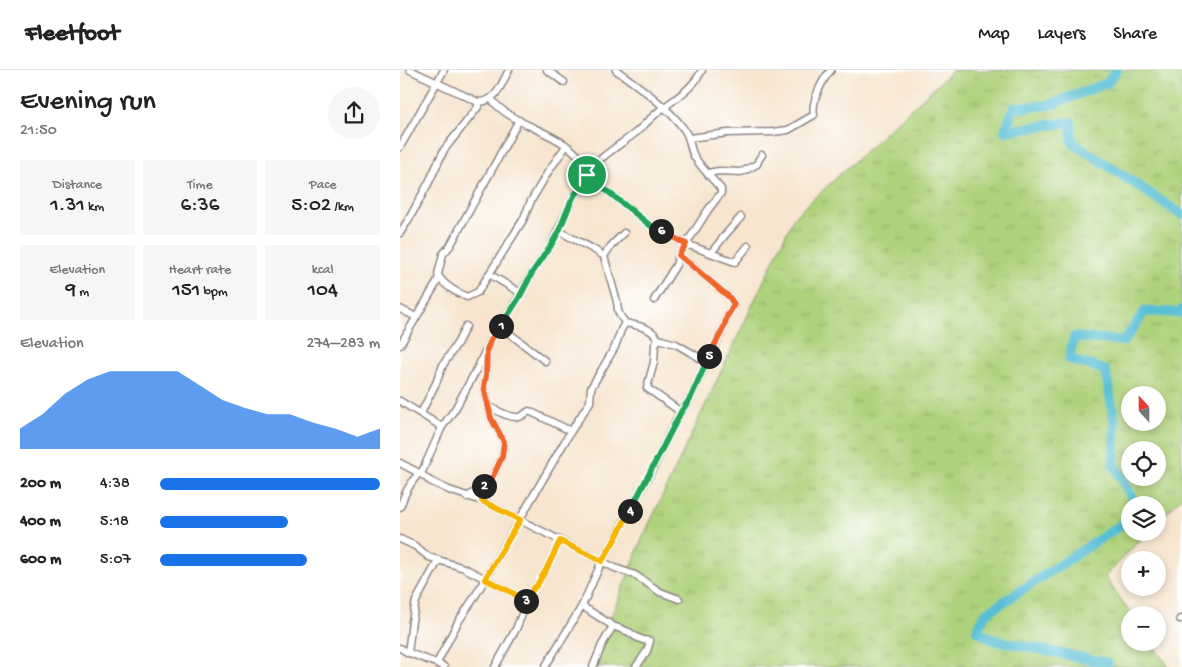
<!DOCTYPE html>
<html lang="en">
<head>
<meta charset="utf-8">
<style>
	:root { --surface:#fff; --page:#f6f6f6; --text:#222; --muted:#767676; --line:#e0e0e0; --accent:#1a73e8 }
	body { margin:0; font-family:"Gochi Hand",sans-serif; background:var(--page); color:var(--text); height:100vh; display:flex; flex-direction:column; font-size:19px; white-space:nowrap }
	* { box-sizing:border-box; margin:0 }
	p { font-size:16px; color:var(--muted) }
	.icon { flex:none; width:28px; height:28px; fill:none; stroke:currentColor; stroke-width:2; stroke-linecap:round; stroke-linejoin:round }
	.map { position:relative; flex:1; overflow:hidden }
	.sheet { display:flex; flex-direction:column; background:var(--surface); width:400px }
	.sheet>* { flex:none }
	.needle { width:32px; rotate:339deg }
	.controls { position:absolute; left:721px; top:316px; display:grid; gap:10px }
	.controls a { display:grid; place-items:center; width:45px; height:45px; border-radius:50%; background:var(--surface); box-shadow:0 2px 8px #0003; font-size:25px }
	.pin { position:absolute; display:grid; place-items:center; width:42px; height:42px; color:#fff; margin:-21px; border:2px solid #fff; border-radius:50%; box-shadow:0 1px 5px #0007 }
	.km { position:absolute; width:25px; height:25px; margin:-12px; border-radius:50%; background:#222; color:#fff; font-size:14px; line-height:25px; text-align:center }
	.round { display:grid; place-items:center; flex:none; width:52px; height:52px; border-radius:26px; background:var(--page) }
	.summary { display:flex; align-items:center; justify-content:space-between; height:85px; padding:0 20px }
	h1 { font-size:28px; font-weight:600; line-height:38px }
	.stats { display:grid; grid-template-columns:repeat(3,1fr); gap:8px; height:85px; padding:5px 20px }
	.stats div { display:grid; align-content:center; border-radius:0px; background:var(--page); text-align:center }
	.stats b { font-size:21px; font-weight:600 }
	.stats small { font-size:14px; font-weight:400 }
	.stats p { font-size:14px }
	.chart { height:140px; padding:10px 20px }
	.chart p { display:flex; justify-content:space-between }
	.chart svg { width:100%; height:90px; margin-top:5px; fill:var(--accent); opacity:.7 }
	ul { padding:0 20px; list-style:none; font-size:16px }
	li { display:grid; grid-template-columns:80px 60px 1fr; align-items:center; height:38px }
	li i { height:12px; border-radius:6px; background:var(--accent) }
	header { display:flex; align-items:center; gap:30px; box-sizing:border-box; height:70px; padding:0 25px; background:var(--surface); border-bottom:1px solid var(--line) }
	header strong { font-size:24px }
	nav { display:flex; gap:28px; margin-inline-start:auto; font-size:18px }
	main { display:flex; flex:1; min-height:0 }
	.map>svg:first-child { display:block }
	.grass { fill:url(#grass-tufts); stroke:#687a5b; fill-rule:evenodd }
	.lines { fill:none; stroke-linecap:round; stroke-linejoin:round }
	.river { stroke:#58bfd5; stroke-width:10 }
	.minor-casing { stroke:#8c8485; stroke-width:9 }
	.minor { stroke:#fff; stroke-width:6 }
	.split-1-casing { stroke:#fff; stroke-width:10 }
	.split-2-casing { stroke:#fff; stroke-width:10 }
	.split-3-casing { stroke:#fff; stroke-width:10 }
	.split-4-casing { stroke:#fff; stroke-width:10 }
	.split-5-casing { stroke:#fff; stroke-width:10 }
	.split-6-casing { stroke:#fff; stroke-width:10 }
	.split-7-casing { stroke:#fff; stroke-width:10 }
	.split-1 { stroke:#22a559; stroke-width:6 }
	.split-2 { stroke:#f0652b; stroke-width:6 }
	.split-3 { stroke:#f5b400; stroke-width:6 }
	.split-4 { stroke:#f5b400; stroke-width:6 }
	.split-5 { stroke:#22a559; stroke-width:6 }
	.split-6 { stroke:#f0652b; stroke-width:6 }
	.split-7 { stroke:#22a559; stroke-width:6 }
</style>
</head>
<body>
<header>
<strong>Fleetfoot</strong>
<nav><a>Map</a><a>Layers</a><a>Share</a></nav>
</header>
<main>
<section class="sheet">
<div class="summary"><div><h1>Evening run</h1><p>21:50</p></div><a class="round"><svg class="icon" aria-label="share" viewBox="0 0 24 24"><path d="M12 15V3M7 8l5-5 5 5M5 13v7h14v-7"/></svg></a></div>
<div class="stats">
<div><p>Distance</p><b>1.31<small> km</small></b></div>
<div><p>Time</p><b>6:36</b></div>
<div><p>Pace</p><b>5:02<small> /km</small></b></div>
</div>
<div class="stats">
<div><p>Elevation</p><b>9<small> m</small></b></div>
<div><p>Heart rate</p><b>151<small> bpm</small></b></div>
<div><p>kcal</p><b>104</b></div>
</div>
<div class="chart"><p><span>Elevation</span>274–283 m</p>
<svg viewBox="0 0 160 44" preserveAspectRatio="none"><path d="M0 44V34L10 27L20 17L30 10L40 6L50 6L60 6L70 6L80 13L90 20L100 24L110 27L120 27L130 31L140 34L150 38L160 34V44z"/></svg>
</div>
<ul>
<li><b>200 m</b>4:38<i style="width:100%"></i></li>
<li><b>400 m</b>5:18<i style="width:58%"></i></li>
<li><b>600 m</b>5:07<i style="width:67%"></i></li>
</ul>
</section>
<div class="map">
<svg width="782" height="597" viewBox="0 0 782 597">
	<defs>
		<pattern id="grass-tufts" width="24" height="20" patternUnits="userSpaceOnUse" patternTransform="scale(1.25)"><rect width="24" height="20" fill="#afd27b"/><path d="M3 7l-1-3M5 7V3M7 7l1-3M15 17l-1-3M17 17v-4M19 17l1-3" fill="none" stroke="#96b46b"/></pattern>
	</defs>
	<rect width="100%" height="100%" fill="#fff"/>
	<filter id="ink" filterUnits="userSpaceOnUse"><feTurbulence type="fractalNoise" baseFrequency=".02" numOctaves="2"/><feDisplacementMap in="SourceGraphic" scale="10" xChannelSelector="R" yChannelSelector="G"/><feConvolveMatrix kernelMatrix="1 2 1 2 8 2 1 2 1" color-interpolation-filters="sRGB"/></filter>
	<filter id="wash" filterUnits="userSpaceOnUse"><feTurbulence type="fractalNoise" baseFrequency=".0096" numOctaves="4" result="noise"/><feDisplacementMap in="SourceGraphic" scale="20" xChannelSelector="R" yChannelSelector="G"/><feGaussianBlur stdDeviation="1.12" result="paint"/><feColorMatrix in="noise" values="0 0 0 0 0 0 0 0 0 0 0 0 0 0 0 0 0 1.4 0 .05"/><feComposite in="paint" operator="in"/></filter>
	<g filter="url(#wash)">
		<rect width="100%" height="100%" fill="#f7e5cf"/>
		<path class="grass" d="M 553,0 L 782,0 L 782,427 L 758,452 L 758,435 L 730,435 L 730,462 L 747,463 L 705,507 L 732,545 L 730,545 L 730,572 L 751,573 L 769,597 L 191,597 L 243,467 L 394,147 ZM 730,325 L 758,325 L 758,352 L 730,352 ZM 730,380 L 758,380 L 758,408 L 730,408 Z"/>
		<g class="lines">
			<g class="river">
				<path d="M 717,0 L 707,13 L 650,35 L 614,38 L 605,61 L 671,52 L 672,72 L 782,145"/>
				<path d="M 736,435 L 714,395 L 715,351 L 705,300 L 669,289 L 674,267 L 724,271 L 745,241 L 778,243 L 782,240"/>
				<path d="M 707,597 L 708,593 L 594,570 L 577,561 L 585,544 L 730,449"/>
			</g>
		</g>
	</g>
	<g filter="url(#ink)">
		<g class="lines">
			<defs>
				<g id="minor">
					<path d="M 10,0 L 78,32 C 97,32 101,14 109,0"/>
					<path d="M 147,0 L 164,12"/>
					<path d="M 289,68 L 328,63 L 373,62 L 388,60 L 414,45 C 411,32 422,10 431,0"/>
					<path d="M 0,77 L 44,0"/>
					<path d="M 188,100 C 202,86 218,76 234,64 C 244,56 253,45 263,38 C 278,27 294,17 302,0"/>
					<path d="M 308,103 L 319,101 L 340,102 L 344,101 L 357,94 L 359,89 L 362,85"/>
					<path d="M 187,105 L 251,156 L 286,174 L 335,192 L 348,176"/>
					<path d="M 0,163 L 9,149 L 29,112 L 44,80 L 78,37 L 78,32"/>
					<path d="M 311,183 L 326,164 L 341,147"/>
					<path d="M 204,186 L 211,176 L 224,163"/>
					<path d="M 89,204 L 121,223"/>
					<path d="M 39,207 C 46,217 56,222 67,227 L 78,222 L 123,150 L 131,131 L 148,102 L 166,76"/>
					<path d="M 254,230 L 276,195 L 279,185"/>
					<path d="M 0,239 L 16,247"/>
					<path d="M 225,253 C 238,256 251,257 258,269 L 255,275 L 254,292 L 247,318 L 281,342"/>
					<path d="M 100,256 L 145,291"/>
					<path d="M 258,269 L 276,274 L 307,292"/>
					<path d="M 0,275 L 36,214 L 39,207 L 38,204 L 43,184 L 50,176 L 119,50"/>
					<path d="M 0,331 L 42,357"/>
					<path d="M 90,337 C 98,341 109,348 118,347 C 122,347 126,343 129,341 L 171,361"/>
					<path d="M 21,343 L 36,313 L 43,295 L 58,272 L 66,256"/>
					<path d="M 0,393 L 21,404 L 30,411 L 49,420 L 82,431 L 215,498 L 235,505 L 260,522 L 279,529"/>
					<path d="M 21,404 L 42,357 L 55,339 L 78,297 L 85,282"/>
					<path d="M 67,427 L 84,416"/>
					<path d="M 82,431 L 84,416 L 91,410 L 95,402 L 102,387 L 103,379 L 104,373 L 102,368 L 91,348 L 84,317 L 86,306 L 87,279 L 92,268 L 113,237 L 132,203 L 150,177 L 175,124 L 186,112 L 188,100 C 169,61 117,61 91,29"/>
					<path d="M 0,437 C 4,425 10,413 19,403"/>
					<path d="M 0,469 L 15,476 L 29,487 L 64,498 L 111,522 L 127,532 L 116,559 L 95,597"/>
					<path d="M 127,532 L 133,519 L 137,515 L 146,500 L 160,471"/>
					<path d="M 182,536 L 213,556 L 229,562 L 236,567 L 243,570 L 250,571 L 247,581 L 236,597"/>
					<path d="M 780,549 L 782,549"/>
					<path d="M 0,578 C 14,587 30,589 44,597"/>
					<path d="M 8,583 L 12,551 L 16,531 L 38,491"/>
					<path d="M 37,593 L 58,552 L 74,528 L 171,361 L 190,332 L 191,318 L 215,277 L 221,260 L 225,253 C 223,249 220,247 219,243 C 217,240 218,236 217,232 C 213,217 208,201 204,186 C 190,176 174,170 159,161"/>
					<path d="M 145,597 L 182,536 L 202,491 L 213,473 L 223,453 L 253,398 L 276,350 L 291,327 L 307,292 L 324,257 L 327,246 L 330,242 L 334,234 L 329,227 L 279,185 L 308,140 L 321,123 L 321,119 C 312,108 301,98 294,86 C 289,77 291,67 283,58 C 267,36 238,16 216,0"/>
					<path d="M 193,597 L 202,575 L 213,556"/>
				</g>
			</defs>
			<use href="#minor" class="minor-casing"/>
			<use href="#minor" class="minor"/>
		</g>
	</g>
	<g class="lines" filter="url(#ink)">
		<defs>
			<path id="split-1" d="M 101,256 L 119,228 L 132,203 L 150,177 L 159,161 L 170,134 L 175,124 L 186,112 L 187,105"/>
			<path id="split-2" d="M 84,416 L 91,410 L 95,402 L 102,387 L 103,379 L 104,373 L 102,368 L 91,348 L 84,317 L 86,306 L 87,279 L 92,268 L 101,256"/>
			<path id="split-3" d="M 84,416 L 82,431 L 120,450 L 85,509 L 111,522 L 126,531"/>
			<path id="split-4" d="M 126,531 L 133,519 L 137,515 L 146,500 L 160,471 L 202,491 L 213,473 L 230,441"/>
			<path id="split-5" d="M 230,441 L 281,342 L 291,327 L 309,286"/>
			<path id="split-6" d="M 261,161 L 286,174 L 279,185 L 329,227 L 334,234 L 330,242 L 327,246 L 324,257 L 309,286"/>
			<path id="split-7" d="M 187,105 L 251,156 L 261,161"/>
		</defs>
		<use href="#split-1" class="split-1-casing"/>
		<use href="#split-2" class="split-2-casing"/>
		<use href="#split-3" class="split-3-casing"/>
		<use href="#split-4" class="split-4-casing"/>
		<use href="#split-5" class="split-5-casing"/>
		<use href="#split-6" class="split-6-casing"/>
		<use href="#split-7" class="split-7-casing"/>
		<use href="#split-1" class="split-1"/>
		<use href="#split-2" class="split-2"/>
		<use href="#split-3" class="split-3"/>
		<use href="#split-4" class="split-4"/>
		<use href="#split-5" class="split-5"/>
		<use href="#split-6" class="split-6"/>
		<use href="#split-7" class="split-7"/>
	</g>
</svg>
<div class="controls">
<a><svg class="needle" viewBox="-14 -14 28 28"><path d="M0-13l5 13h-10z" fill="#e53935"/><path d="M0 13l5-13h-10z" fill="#767676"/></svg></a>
<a><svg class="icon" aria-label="locate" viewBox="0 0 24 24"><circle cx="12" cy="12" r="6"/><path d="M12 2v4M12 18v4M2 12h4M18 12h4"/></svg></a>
<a><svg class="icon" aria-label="layers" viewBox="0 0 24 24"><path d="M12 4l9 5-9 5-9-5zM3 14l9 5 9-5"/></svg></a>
<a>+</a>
<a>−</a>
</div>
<div class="pin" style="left:187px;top:105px;background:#1e9e55"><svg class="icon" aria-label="arrive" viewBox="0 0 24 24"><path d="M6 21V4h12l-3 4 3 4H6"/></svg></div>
<b class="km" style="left:101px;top:256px">1</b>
<b class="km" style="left:84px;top:416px">2</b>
<b class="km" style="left:126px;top:531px">3</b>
<b class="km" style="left:230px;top:441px">4</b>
<b class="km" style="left:309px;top:286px">5</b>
<b class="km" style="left:261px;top:161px">6</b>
</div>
</main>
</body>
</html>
